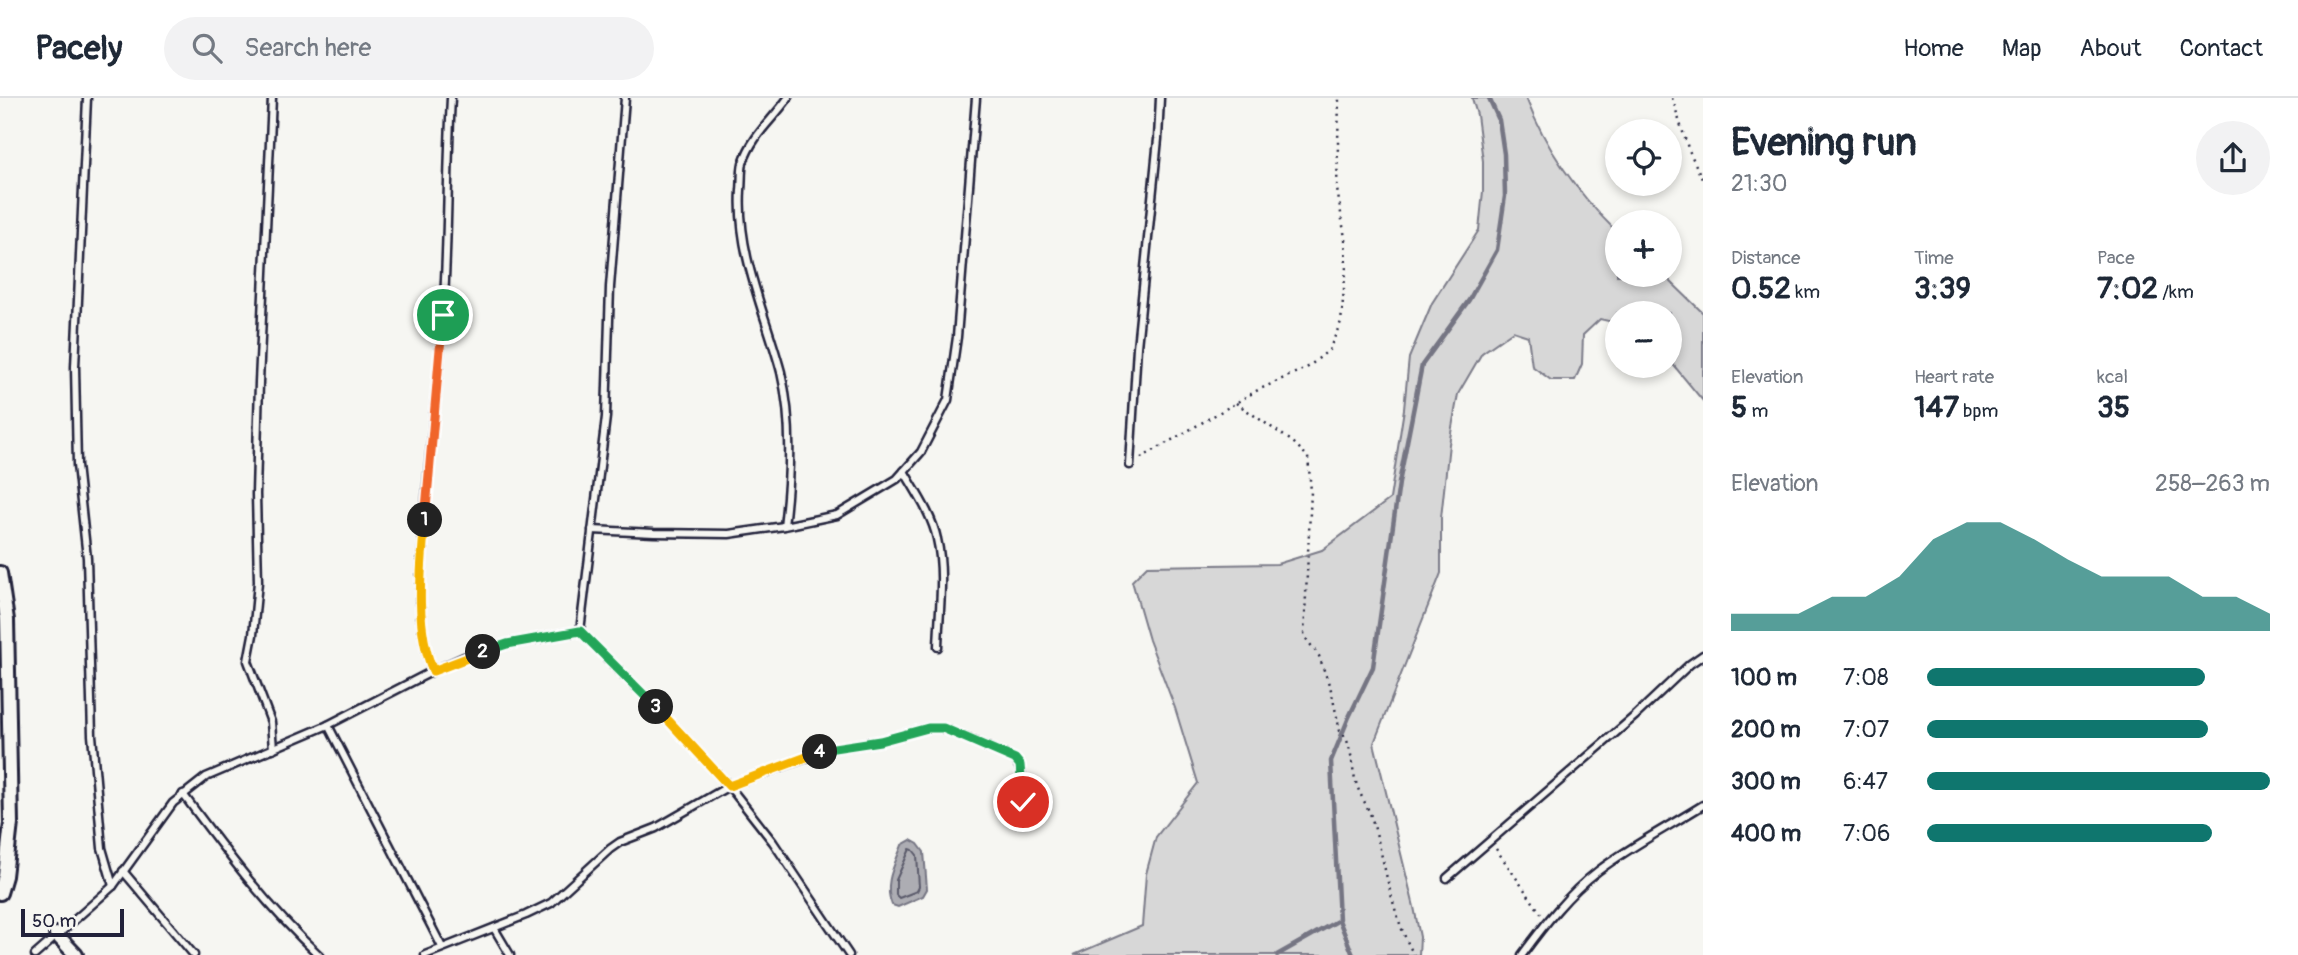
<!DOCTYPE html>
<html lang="en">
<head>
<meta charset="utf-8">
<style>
	:root { --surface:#fff; --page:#f2f2f3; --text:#1f2937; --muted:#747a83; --line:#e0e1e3; --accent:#0f766e }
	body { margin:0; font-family:Pangolin,sans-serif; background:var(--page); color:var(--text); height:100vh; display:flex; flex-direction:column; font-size:26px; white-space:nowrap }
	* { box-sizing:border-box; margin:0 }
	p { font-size:23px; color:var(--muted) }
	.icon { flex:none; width:38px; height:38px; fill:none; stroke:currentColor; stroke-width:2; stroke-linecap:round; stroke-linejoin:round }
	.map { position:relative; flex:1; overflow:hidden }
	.sheet { display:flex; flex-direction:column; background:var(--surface); width:595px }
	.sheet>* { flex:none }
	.buttons { position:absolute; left:1605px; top:21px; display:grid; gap:14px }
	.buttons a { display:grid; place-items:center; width:77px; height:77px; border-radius:50%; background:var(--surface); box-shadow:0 4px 10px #0003; font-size:35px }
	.scale { position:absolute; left:21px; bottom:18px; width:103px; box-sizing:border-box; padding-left:7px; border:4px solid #22223b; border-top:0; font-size:19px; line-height:24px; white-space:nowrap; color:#22223b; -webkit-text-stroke:5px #f6f6f2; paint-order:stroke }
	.pin { position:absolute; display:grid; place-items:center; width:60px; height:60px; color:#fff; margin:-30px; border:4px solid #fff; border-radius:50%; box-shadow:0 2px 7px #0007 }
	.km { position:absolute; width:35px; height:35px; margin:-18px; border-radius:50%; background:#222; color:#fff; font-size:19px; line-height:35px; text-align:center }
	.round { display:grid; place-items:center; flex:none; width:74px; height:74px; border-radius:37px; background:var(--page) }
	.overview { display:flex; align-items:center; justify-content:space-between; height:119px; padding:0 28px }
	h1 { font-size:38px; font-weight:700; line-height:52px }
	.metrics { display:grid; grid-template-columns:repeat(3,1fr); gap:10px; height:119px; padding:7px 28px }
	.metrics div { display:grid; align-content:center }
	.metrics b { font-size:30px; font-weight:700 }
	.metrics small { font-size:19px; font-weight:400 }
	.metrics p { font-size:19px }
	.chart { height:196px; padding:14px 28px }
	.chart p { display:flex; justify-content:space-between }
	.chart svg { width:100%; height:126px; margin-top:7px; fill:var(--accent); opacity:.7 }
	ul { padding:0 28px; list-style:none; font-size:23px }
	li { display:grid; grid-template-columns:112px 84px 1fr; align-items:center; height:52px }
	li i { height:18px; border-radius:9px; background:var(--accent) }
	header { display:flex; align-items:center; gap:42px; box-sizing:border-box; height:98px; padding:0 35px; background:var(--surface); border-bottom:2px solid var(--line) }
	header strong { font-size:33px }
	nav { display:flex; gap:38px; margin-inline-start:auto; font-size:24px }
	.search { width:490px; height:63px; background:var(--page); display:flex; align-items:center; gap:18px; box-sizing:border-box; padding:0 24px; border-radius:38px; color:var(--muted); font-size:26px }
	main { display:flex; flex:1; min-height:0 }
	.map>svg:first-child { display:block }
	.green { fill:#d7d7d7; stroke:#7c7c89; stroke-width:2 }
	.water { fill:#adadb3; stroke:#757583; stroke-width:2 }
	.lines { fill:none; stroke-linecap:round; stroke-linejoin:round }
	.shore { stroke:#5a5a6b; stroke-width:2 }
	.stream { stroke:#757583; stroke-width:4.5 }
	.service-casing { stroke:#22223b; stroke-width:11 }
	.minor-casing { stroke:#22223b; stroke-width:18 }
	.path { stroke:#22223b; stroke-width:2.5; stroke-dasharray:2 5; stroke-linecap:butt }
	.service { stroke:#f6f6f2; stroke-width:6 }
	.minor { stroke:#f6f6f2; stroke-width:12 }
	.split-1-casing { stroke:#fff; stroke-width:14 }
	.split-2-casing { stroke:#fff; stroke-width:14 }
	.split-3-casing { stroke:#fff; stroke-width:14 }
	.split-4-casing { stroke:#fff; stroke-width:14 }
	.split-5-casing { stroke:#fff; stroke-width:14 }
	.split-1 { stroke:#f0652b; stroke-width:9 }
	.split-2 { stroke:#f5b400; stroke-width:9 }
	.split-3 { stroke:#22a559; stroke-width:9 }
	.split-4 { stroke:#f5b400; stroke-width:9 }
	.split-5 { stroke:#22a559; stroke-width:9 }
</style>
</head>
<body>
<header>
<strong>Pacely</strong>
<div class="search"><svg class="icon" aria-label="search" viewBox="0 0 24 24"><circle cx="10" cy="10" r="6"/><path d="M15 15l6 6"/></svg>Search here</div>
<nav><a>Home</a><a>Map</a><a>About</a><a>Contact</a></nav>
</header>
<main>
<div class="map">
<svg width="1703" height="857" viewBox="0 0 1703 857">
	<rect width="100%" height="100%" fill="#f6f6f2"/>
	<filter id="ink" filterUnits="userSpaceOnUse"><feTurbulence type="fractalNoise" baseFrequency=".0143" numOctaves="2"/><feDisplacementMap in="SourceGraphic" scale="14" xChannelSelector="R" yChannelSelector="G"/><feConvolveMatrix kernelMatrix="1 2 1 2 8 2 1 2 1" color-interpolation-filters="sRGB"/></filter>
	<g filter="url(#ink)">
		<path class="green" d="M 1472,0 L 1526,0 C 1546,51 1577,95 1617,134 L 1617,177 L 1664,177 L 1703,215 L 1703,303 L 1670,263 L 1670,215 L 1617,215 L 1617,225 L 1600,221 L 1583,237 L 1582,266 L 1575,282 L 1551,282 L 1532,268 L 1528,238 L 1513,233 L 1482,255 L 1458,296 L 1449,346 L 1441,420 L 1441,475 L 1374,645 L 1414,809 L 1420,839 L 1419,857 L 1074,857 L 1142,828 L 1146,776 L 1156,739 L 1198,685 L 1175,610 L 1149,542 L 1132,483 L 1147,468 L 1277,466 L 1322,452 L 1390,401 L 1404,311 L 1409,260 L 1432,205 L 1479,132 L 1483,93 L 1483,63 L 1477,17 Z"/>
		<path class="water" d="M 911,742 L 918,746 L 924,754 L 927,791 L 923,798 L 898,809 L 892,807 C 883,786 895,766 902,747 Z"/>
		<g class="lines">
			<path class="shore" d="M 910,751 L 913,752 L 917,757 L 919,789 L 917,793 L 899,800 L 896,797 L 896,782 Z"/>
			<g class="stream">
				<path d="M 1277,857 L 1339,822"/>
				<path d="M 1353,857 L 1339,822 L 1331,663 L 1349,619 L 1373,569 L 1399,385 L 1422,267 L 1469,202 L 1497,152 L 1505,98 L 1504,56 L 1499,22 L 1489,0"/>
			</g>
			<defs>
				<g id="service">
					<path d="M 87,0 L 75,269 L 77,367 L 87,460 L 92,637 L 102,750 L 113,788"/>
					<path d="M 272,0 L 259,284 L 256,396 L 258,484 L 253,537 L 248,563 L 271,624 L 273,651"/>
					<path d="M 1130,367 L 1137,249 L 1158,41 L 1160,0"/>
					<path d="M 904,373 C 916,394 932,417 937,441 C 945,475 939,514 938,549"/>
					<path d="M 784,428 C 790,378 793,324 781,274 C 765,214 737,156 741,92 C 742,84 741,73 743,65 C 753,36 771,24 788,0"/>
					<path d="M 592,432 L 654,435 L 729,436 L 784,428 L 837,417 L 897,381 L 921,354 L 948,302 L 957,239 L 976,0"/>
					<path d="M 580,533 L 606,319 L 610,189 L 625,0"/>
					<path d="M 433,573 C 414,528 421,472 424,425 C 429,356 438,287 443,218 C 448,146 447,73 451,0"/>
					<path d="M 328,627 L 442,849"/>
					<path d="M 183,696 C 225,753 267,809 319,857"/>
					<path d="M 123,773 L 194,857"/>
					<path d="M 1447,780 L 1635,618 L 1690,566 L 1703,557"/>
					<path d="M 494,830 L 510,857"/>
					<path d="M 35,857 L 113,788 L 173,705 L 206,679 L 328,627 L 433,573 L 464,559 L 507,546 L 580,533 L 658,611 L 729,688 L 834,650 L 880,643 L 927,630 L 943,630 L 1015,661 C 1026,677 1023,701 1023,720"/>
					<path d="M 425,857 L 526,817 L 551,805 L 610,751 L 620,744 L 656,730 L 729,688 L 773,744 L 849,857"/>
					<path d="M 1522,857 C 1544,827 1568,796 1598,773 C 1631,748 1668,729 1703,707"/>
				</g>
				<g id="minor">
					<path d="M 0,475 L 7,522 L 11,725 L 5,778 L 0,795"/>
					<path d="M 56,836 L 76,857"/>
				</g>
			</defs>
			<use href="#service" class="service-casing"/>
			<use href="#minor" class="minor-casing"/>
			<g class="path">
				<path d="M 1672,0 L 1688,50 L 1703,83"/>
				<path d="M 1236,305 L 1293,344 L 1308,359 L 1311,393 L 1304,538 L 1319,558 L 1331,592 L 1340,633 C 1353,644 1351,669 1356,684 C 1359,696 1367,707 1371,718 C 1386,765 1390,814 1414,857"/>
				<path d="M 1141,360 L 1258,292 L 1308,269 L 1329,252 L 1341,224 L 1346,169 L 1345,140 L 1337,91 L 1339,0"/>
				<path d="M 1496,751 L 1542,817"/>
			</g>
			<use href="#service" class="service"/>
			<use href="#minor" class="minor"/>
		</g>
	</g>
	<g class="lines" filter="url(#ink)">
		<defs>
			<path id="split-1" d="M 425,422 L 443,217"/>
			<path id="split-2" d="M 425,422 C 421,470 414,527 433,573 L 483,554"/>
			<path id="split-3" d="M 483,554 L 507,546 L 580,533 L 656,609"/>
			<path id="split-4" d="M 656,609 L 729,688 L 820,654"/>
			<path id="split-5" d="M 820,654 L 834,650 L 880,643 L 928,630 L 943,630 L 1015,661 L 1020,667 L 1023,704"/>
		</defs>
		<use href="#split-1" class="split-1-casing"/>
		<use href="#split-2" class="split-2-casing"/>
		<use href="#split-3" class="split-3-casing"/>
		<use href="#split-4" class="split-4-casing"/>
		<use href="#split-5" class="split-5-casing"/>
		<use href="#split-1" class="split-1"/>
		<use href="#split-2" class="split-2"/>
		<use href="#split-3" class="split-3"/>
		<use href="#split-4" class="split-4"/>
		<use href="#split-5" class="split-5"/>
	</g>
</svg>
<div class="buttons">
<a><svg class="icon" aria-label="locate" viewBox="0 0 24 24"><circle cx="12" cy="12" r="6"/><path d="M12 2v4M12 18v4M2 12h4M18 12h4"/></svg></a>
<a>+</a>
<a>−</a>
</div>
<div class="scale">50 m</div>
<div class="pin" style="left:443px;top:217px;background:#1e9e55"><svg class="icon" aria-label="arrive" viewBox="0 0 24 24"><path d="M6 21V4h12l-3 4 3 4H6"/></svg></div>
<div class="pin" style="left:1023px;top:704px;background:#d93025"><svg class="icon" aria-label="check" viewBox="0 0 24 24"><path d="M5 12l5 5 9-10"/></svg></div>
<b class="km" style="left:425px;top:422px">1</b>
<b class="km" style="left:483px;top:554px">2</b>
<b class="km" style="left:656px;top:609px">3</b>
<b class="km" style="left:820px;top:654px">4</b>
</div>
<section class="sheet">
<div class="overview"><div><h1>Evening run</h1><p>21:30</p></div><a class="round"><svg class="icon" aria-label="share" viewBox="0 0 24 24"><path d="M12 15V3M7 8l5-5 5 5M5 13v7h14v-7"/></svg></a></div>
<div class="metrics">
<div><p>Distance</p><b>0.52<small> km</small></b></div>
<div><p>Time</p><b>3:39</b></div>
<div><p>Pace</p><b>7:02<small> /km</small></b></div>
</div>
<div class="metrics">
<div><p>Elevation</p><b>5<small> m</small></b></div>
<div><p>Heart rate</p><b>147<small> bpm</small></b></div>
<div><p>kcal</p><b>35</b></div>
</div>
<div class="chart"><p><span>Elevation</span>258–263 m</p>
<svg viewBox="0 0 160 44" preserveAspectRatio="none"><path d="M0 44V38L10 38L20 38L30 32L40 32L50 25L60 12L70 6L80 6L90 12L100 19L110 25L120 25L130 25L140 32L150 32L160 38V44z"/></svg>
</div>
<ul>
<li><b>100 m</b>7:08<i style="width:81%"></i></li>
<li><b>200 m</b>7:07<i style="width:82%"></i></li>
<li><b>300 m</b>6:47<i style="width:100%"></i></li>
<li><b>400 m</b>7:06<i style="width:83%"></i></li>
</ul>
</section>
</main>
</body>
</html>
